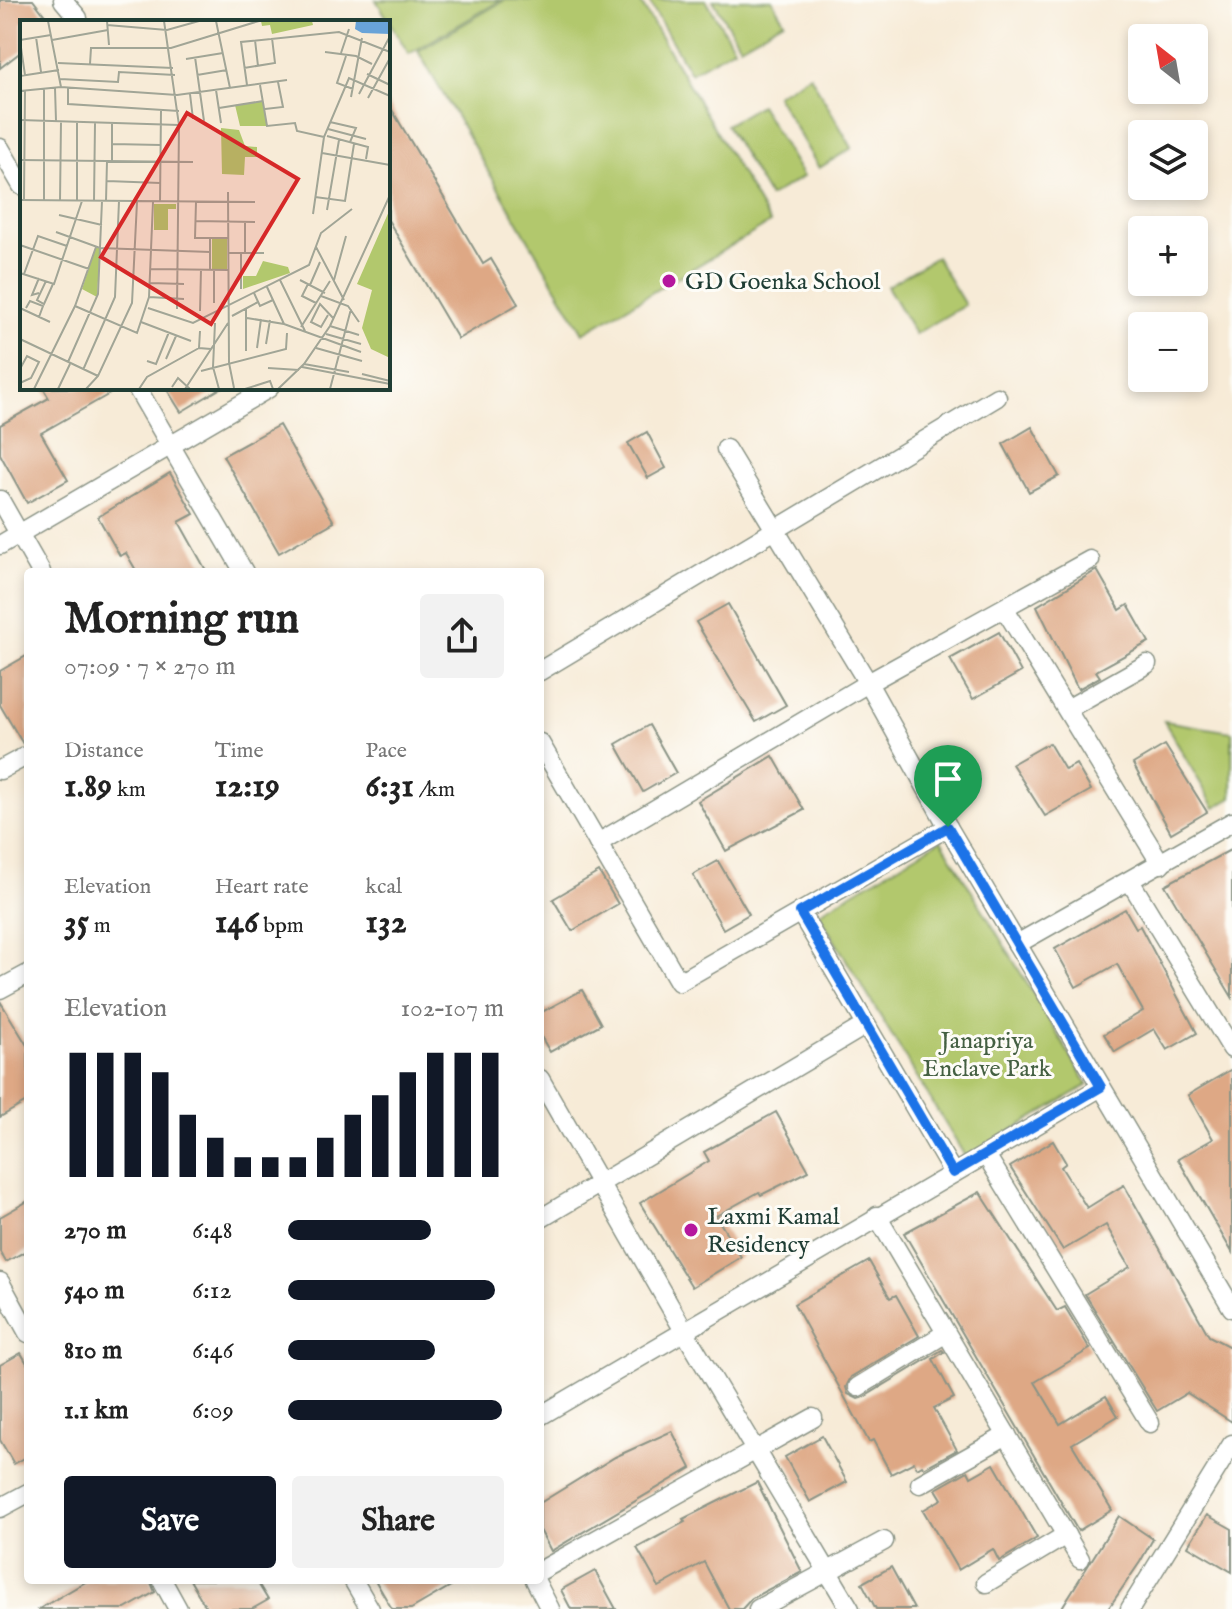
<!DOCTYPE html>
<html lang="en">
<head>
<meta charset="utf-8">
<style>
	:root { --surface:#fff; --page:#f2f2f2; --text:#222; --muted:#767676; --accent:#111827 }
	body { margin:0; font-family:"IM FELL English",serif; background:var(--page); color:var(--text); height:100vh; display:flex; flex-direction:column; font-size:30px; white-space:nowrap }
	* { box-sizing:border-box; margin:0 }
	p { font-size:26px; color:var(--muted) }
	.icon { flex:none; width:44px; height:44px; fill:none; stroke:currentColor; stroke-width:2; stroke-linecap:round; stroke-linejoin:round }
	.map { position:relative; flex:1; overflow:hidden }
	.sheet { position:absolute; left:24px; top:568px; width:520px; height:1016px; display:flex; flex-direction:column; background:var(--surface); border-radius:8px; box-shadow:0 4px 12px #0003 }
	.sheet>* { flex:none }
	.needle { width:52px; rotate:329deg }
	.buttons { position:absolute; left:1128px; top:24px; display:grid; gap:16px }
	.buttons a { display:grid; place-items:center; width:80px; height:80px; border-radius:8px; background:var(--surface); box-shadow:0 4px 12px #0003; font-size:40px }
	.pin { position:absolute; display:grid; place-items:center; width:68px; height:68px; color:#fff; margin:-82px -34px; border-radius:50% 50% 50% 0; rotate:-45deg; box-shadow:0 0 8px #0007 }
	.pin .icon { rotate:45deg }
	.round { display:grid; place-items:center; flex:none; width:84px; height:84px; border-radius:8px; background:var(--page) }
	.overview { display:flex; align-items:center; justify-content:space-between; height:136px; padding:0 40px }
	h1 { font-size:44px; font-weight:800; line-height:60px }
	.stats { display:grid; grid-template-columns:repeat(3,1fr); gap:12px; height:136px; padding:8px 40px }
	.stats div { display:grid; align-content:center }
	.stats b { font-size:34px; font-weight:800 }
	.stats small { font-size:22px; font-weight:400 }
	.stats p { font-size:22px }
	.chart { height:224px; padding:16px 40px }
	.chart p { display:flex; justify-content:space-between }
	.chart svg { width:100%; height:144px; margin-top:8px; stroke:var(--accent); stroke-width:6 }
	.action { display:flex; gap:16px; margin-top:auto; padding:16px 40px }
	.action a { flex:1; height:92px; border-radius:8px; background:var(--accent); color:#fff; font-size:32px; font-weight:800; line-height:92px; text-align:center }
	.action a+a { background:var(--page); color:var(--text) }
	ul { padding:0 40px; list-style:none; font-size:26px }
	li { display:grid; grid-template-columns:128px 96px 1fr; align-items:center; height:60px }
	li i { height:20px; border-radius:10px; background:var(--accent) }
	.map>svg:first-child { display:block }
	.green { fill:#b2c86d; stroke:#688250; stroke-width:2 }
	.building { fill:#dea885 }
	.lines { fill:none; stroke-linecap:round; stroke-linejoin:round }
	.street-casing { stroke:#8b9486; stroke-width:21 }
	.street { stroke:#fff; stroke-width:18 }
	.route-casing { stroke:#fff; stroke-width:16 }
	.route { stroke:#1a73e8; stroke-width:10 }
	.poi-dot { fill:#b5179e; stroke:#fdfcf7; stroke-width:3 }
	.labels { text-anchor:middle; stroke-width:6; stroke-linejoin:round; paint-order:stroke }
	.poi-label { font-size:24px; fill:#1f3d34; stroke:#fdfcf7; text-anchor:start }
	.park-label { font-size:24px; fill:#446042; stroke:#fdfcf7 }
	.inset-road { fill:none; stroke:#a1a596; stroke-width:2 }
	.view { fill:#d62828; fill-opacity:0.15; stroke:#d62828; stroke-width:4 }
	.inset-edge { fill:none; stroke:#1f3d34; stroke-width:4 }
</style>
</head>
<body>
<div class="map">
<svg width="1232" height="1609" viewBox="0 0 1232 1609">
	<rect width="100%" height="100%" fill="#fdfcf7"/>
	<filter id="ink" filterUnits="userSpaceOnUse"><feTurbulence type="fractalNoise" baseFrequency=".0125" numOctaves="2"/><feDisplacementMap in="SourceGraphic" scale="16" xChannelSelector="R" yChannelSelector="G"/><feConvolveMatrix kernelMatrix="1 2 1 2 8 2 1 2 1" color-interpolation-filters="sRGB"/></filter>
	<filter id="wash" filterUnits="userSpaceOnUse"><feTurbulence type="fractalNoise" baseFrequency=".006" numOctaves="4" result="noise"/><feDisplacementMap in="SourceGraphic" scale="32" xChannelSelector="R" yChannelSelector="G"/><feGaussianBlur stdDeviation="1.8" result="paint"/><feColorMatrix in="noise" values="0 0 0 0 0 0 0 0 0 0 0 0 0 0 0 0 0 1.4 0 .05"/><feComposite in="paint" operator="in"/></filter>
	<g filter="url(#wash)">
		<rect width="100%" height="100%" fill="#f7ebd7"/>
		<g class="green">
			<path d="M 376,0 L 501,0 L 409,54 Z"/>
			<path d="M 505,0 L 639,0 L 770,223 L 583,333 L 418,51 Z"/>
			<path d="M 648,0 L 706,0 L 734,48 L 690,73 Z"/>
			<path d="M 713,0 L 772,0 L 784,21 L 740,46 Z"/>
			<path d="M 810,75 L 852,148 L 819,168 L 776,95 Z"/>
			<path d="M 760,105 L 803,177 L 769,197 L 726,125 Z"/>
			<path d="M 936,257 L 965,305 L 915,334 L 887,286 Z"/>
			<path d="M 1164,721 L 1232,732 L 1232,798 L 1215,808 Z"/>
			<path d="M 941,840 L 1088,1085 L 966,1158 L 818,913 Z"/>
		</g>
		<g id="blocks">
			<g class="building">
				<path d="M 0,0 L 33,0 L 50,22 L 22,22 L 22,51 L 0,68 Z"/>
				<path d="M 388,103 L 483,264 L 491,259 L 518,304 L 458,339 L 388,220 Z"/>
				<path d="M 43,388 L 120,388 L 41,433 L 68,480 L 27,503 L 0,454 L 0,425 L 49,398 Z"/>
				<path d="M 166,388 L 221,388 L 181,412 Z"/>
				<path d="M 279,425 L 334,522 L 279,553 L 223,456 Z"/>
				<path d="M 1032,427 L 1059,476 L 1029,492 L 1003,444 Z"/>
				<path d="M 647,432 L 666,468 L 648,478 L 628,443 Z"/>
				<path d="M 170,473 L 194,514 L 179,522 L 207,572 L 137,572 L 126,553 L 120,556 L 98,517 Z"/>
				<path d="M 1097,570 L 1120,610 L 1128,605 L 1149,642 L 1096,671 L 1100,677 L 1078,689 L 1037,606 Z"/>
				<path d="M 728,604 L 786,705 L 756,722 L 696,622 Z"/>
				<path d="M 999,632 L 1021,672 L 973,699 L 950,659 Z"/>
				<path d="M 28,655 L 28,743 L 23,744 L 0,705 L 0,671 Z"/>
				<path d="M 649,725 L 676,773 L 643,792 L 616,744 Z"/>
				<path d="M 1049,743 L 1065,770 L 1076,764 L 1091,790 L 1045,816 L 1012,764 Z"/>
				<path d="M 1165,745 L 1207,812 L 1171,833 L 1133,764 Z"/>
				<path d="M 773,756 L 804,810 L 726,851 L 698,801 Z"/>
				<path d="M 1232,849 L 1232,997 L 1165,885 Z"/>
				<path d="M 718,861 L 749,914 L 723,929 L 693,875 Z"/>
				<path d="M 599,872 L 618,904 L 572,931 L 553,899 Z"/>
				<path d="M 1125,909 L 1136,928 L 1140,926 L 1197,1033 L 1167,1050 L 1154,1029 L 1115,1052 L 1104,1034 L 1143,1011 L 1117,964 L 1076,987 L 1055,949 Z"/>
				<path d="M 582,990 L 601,1024 L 550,1052 L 540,1035 L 540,1013 Z"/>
				<path d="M 0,1001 L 28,1047 L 28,1101 L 0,1117 Z"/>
				<path d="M 1232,1069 L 1232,1252 L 1178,1159 L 1213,1139 L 1188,1095 Z"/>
				<path d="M 776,1112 L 809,1171 L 761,1195 L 759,1192 L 716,1216 L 741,1257 L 692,1287 L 640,1203 L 709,1161 L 704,1152 Z"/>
				<path d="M 1053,1141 L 1066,1163 L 1061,1167 L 1087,1208 L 1124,1185 L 1209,1336 L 1232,1348 L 1232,1422 L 1187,1393 L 1157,1411 L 1085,1294 L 1130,1267 L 1106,1225 L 1063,1250 L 1010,1167 Z"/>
				<path d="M 980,1192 L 1057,1311 L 1065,1307 L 1090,1349 L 1035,1382 L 1060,1424 L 1106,1396 L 1118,1416 L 1072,1444 L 1112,1510 L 1078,1531 L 904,1233 Z"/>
				<path d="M 28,1201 L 28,1250 L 6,1262 L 0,1252 L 0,1217 Z"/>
				<path d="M 869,1261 L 890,1298 L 896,1295 L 919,1336 L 851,1377 L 846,1387 L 848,1394 L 858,1399 L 864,1397 L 942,1350 L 944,1352 L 933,1359 L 954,1398 L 934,1408 L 957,1450 L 924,1468 L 922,1465 L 917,1468 L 914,1462 L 891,1474 L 873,1440 L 869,1442 L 794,1304 Z"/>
				<path d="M 21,1353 L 28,1365 L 28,1456 L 14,1464 L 0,1440 L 0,1365 Z"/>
				<path d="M 672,1431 L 691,1468 L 551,1551 L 540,1530 L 540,1503 L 615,1457 Z"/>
				<path d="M 822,1436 L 847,1482 L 810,1502 L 785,1457 Z"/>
				<path d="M 994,1464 L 1037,1538 L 999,1561 L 993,1549 L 958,1570 L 923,1510 L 942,1499 L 936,1489 L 968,1471 L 971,1477 Z"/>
				<path d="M 757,1482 L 802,1572 L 752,1598 L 742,1609 L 729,1609 L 704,1562 L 659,1587 L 637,1548 L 685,1522 L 683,1519 Z"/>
				<path d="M 1207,1515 L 1232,1529 L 1232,1572 L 1188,1546 Z"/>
				<path d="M 1119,1516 L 1153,1539 L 1140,1562 L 1108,1609 L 1061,1609 Z"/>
				<path d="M 891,1567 L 914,1609 L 876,1609 L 862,1583 Z"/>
				<path d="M 595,1571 L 616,1609 L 571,1609 L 561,1590 Z"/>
				<path d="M 89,1580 L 150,1580 L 155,1592 L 125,1609 L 39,1609 Z"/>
				<path d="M 190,1580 L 256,1580 L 268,1600 L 252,1609 L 207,1609 Z"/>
				<path d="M 375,1580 L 461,1580 L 411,1609 L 392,1609 Z"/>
			</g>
		</g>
	</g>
	<g filter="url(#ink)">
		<use href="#blocks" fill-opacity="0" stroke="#8b9486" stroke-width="2"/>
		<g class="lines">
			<defs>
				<g id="street">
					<path d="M 63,0 L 78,18"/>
					<path d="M 0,148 L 22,186"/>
					<path d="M 137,388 L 244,572"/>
					<path d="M 726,449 L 868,683 L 948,827 L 1232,1308"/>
					<path d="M 0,500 L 41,572"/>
					<path d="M 0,545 L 269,388"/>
					<path d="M 1005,609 L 1161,864"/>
					<path d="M 540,671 L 997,397"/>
					<path d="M 1069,708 L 1147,664"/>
					<path d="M 540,743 L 679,982 L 948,827"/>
					<path d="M 0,770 L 28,755"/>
					<path d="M 598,843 L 868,683 L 1090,560"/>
					<path d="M 1130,881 L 1232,1049"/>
					<path d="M 800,912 L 953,1173"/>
					<path d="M 1017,944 L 1232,822"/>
					<path d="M 0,989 L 28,974"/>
					<path d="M 540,1079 L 683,1329 L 850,1609"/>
					<path d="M 986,1155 L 1150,1423"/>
					<path d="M 877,1216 L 1080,1559"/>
					<path d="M 540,1219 L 866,1025"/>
					<path d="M 0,1282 L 28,1333"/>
					<path d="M 858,1387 L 946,1333"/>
					<path d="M 540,1416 L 1101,1087"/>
					<path d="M 920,1484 L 1007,1435"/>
					<path d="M 0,1508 L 28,1493"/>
					<path d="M 540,1571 L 813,1418"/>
					<path d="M 162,1580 L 178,1609"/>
					<path d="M 353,1580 L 370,1609"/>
					<path d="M 535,1580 L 550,1609"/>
					<path d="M 986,1583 L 1066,1535"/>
					<path d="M 758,1609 L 884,1541"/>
					<path d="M 1130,1609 L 1232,1444"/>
				</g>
			</defs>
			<use href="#street" class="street-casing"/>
			<use href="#street" class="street"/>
		</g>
	</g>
	<g class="lines" filter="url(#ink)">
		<defs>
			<path id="route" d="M 948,827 L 1101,1087 L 953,1173 L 800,912 Z"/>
		</defs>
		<use href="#route" class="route-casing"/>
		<use href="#route" class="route"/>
	</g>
	<g class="poi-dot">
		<circle cx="669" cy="281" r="8"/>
		<circle cx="691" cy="1230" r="8"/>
	</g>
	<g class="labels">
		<g class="poi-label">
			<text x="685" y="289">GD Goenka School</text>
			<text x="707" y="1224">Laxmi Kamal<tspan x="707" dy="28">Residency</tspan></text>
		</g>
		<g class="park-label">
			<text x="987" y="1048">Janapriya<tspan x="987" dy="28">Enclave Park</tspan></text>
		</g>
	</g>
	<g transform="translate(20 20)">
		<rect width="370" height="370" fill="#f7ebd7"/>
		<path d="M 241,1 L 292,1 L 293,5 L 252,14 L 250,5 L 242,6 ZM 243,81 L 247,106 L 220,106 L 215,85 ZM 201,108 L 219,110 L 225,126 L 237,127 L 237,137 L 225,137 L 224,155 L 202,154 ZM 134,184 L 156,184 L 156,189 L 148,189 L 148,210 L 134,210 ZM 370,189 L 370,338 L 351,329 L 342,308 L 352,270 L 337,264 ZM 192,219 L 207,219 L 207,249 L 192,249 ZM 76,227 L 80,228 L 77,277 L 62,269 ZM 243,241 L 268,247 L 270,253 L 223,269 L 223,256 L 236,256 Z" fill="#b2c86d"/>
		<path d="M 336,1 L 370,1 L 370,14 L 342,13 L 335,9 Z" fill="#68a3d8"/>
		<path class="inset-road" d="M 28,1 L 41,67M 87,1 L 89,25M 144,1 L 159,105 L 157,289M 196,1 L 210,68M 87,5 L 147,10 L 179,1M 16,17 L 21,52M 0,20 L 31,15M 32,20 L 88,10M 235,20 L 238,46M 0,21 L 5,55M 305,32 L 336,36 L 352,44M 321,33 L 329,9M 326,36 L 317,63 L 333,69M 175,37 L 184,101M 166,39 L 203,33M 38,43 L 153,48M 70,44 L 71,28 L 151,28 L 239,1M 224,48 L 255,43 L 252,18M 347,54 L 370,65M 177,55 L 207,50M 0,56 L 39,50M 40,59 L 98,62 L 99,52 L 155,55M 227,65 L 221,22 L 319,12 L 370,32M 240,65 L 247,106 L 275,103 L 277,111 L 304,117M 35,68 L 36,101M 48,68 L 48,84 L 159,91M 196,70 L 201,103M 0,71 L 41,67 L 157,75 L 267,60M 170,74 L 173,99M 339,74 L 369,18M 331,77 L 342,18M 348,78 L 370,38M 199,88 L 243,81M 245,89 L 263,87 L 258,62M 0,100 L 159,105M 310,102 L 336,108 L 330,122M 92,103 L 92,141M 308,109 L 346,119M 307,116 L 348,127 L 346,139M 92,124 L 141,125M 302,133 L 370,145M 0,140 L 173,142M 87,161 L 140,163M 208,172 L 209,343 L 214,368M 295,177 L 325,181 L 334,124M 0,180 L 235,182M 4,180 L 5,71M 24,180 L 24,69M 40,181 L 41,101M 57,181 L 57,101M 74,181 L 75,103M 86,181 L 87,141M 140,182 L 141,90M 176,182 L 175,218 L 208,218M 307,190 L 319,120M 293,194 L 304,117 L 329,58 L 370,76M 39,195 L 82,205M 176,201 L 235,202M 225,202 L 225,233M 36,212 L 80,228 L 190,232M 0,225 L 69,249M 296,227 L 324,280M 208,233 L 244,233M 221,233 L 221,269M 131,249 L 208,250M 190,250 L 190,218M 194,250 L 194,283M 0,253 L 34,264 L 62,181M 4,254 L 18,216 L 47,226M 260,260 L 285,311M 280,260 L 305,273M 314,260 L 326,216M 26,261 L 17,280 L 24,284 L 33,264M 130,263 L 164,264M 288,264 L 282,276 L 296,283M 290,265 L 300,242M 247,267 L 264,304M 19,273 L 12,275 L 19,258M 234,273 L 240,286 L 253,280M 301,276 L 328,286 L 339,302M 129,277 L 164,279M 55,286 L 117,313 L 129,277 L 133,182M 0,288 L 30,302M 6,288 L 10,281 L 23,286 L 19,297M 128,288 L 173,303 L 289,245 L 301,213 L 332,189M 180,291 L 181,249M 308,295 L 301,307 L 291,302 L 300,284 L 314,299M 212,296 L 238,282M 227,298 L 264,304 L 341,332M 121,302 L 171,321M 195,303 L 193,347 L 199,369M 310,306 L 339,315M 281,307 L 310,261M 180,311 L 179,328 L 191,329M 306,314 L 341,324M 0,319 L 78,356M 246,324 L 250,300M 237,328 L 241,299M 296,328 L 342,341M 226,331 L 226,289M 146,339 L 156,316M 127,341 L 136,344 L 149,312M 48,342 L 78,274 L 82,181M 284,344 L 329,352M 282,347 L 370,364M 248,348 L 279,350M 0,349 L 7,336 L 19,342 L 11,358 L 0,363M 63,350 L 95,277 L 99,181M 181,351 L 266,329 L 267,313M 342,354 L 370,361M 152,367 L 158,358 L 170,369M 14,369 L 55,286 L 76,227M 38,369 L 50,344M 66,369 L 78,356 L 112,283 L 117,182M 119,369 L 127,357 L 179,328M 165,369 L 208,303M 225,369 L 250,361 L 253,369M 258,369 L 284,344 L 310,306 L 370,175M 310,369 L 331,289"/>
		<path class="view" d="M 167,93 L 278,159 L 191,304 L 81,237 Z"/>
		<rect width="370" height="370" class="inset-edge"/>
	</g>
</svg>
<div class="buttons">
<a><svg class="needle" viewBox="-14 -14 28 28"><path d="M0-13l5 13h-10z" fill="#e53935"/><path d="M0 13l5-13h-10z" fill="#767676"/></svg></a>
<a><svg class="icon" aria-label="layers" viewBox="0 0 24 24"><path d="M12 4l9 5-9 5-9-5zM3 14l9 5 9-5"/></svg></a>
<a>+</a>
<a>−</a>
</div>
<div class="pin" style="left:948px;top:827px;background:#1e9e55"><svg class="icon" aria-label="arrive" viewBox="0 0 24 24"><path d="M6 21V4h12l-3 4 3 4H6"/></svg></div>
<section class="sheet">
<div class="overview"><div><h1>Morning run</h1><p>07:09 · 7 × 270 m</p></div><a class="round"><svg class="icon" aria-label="share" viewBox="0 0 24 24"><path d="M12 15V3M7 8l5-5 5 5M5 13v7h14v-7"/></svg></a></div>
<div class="stats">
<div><p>Distance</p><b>1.89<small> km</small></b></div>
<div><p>Time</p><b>12:19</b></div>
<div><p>Pace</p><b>6:31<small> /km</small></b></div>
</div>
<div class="stats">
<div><p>Elevation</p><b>35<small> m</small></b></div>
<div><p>Heart rate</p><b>146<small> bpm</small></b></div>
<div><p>kcal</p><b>132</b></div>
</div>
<div class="chart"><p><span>Elevation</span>102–107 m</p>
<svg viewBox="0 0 160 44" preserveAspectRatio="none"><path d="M5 44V6M15 44V6M25 44V6M35 44V12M45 44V25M55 44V32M65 44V38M75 44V38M85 44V38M95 44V32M105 44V25M115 44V19M125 44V12M135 44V6M145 44V6M155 44V6"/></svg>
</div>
<ul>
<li><b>270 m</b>6:48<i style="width:66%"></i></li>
<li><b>540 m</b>6:12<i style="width:96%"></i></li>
<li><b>810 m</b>6:46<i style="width:68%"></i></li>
<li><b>1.1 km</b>6:09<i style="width:99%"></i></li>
</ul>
<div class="action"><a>Save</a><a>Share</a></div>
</section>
</div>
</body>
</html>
